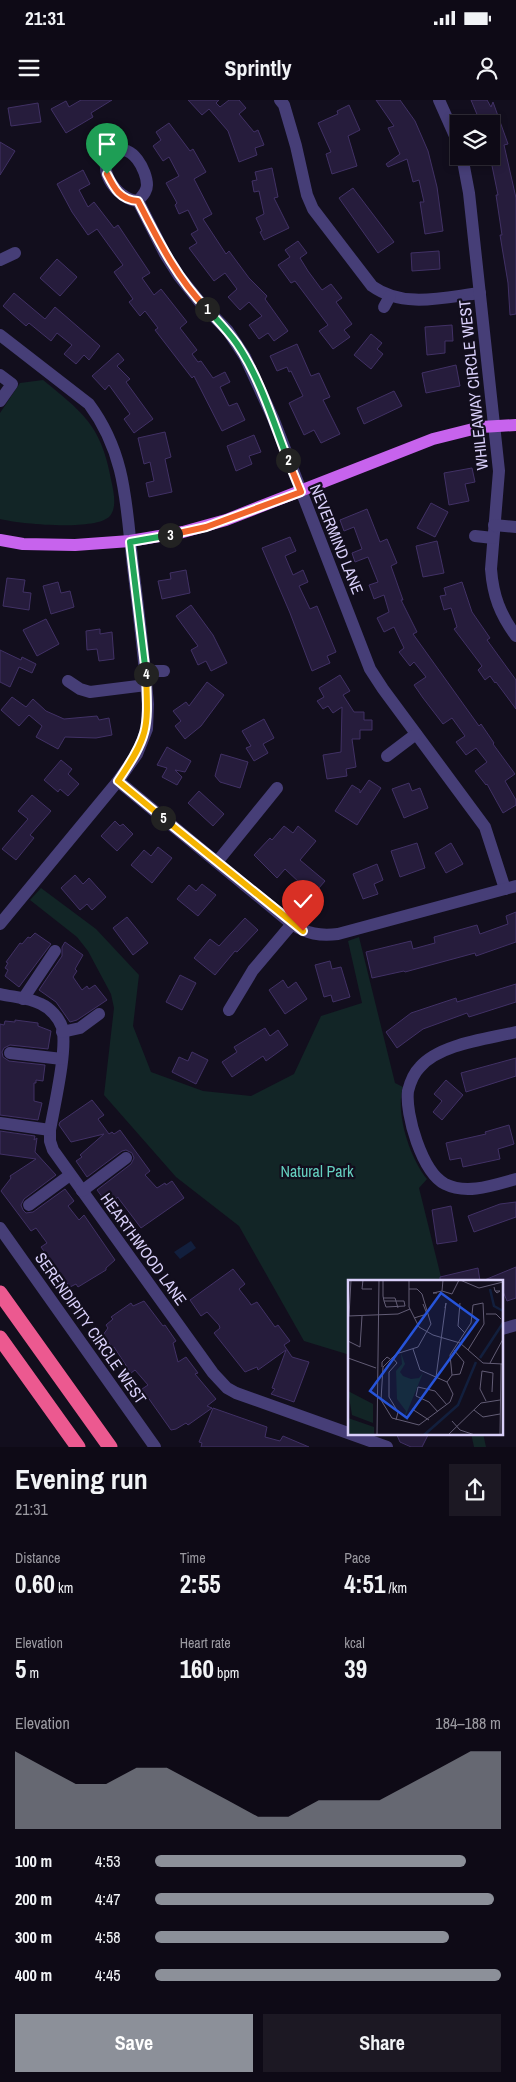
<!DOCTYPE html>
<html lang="en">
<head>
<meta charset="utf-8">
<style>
	:root { --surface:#0e0a16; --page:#1c1823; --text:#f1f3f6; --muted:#9b9aa1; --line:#2e2b35; --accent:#8c9099 }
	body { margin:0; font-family:"Archivo Narrow",sans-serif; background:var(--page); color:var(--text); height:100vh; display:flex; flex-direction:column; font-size:19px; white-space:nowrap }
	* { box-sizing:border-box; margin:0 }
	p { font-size:16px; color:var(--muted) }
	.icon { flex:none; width:28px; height:28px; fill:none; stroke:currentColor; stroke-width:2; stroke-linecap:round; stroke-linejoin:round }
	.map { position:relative; height:1347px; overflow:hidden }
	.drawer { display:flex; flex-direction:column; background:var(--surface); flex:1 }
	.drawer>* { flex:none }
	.fabs { position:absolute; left:450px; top:15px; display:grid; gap:10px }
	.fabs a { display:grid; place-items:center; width:50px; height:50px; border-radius:0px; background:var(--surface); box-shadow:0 2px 8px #0003,0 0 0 1px var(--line); font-size:25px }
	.pin { position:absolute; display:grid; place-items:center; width:42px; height:42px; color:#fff; margin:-51px -21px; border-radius:50% 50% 50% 0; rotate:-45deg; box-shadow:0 0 5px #0007 }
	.pin .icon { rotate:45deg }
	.km { position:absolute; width:25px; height:25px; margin:-12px; border-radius:50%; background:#222; color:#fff; font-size:14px; line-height:25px; text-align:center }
	.round { display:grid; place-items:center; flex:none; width:52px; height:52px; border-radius:0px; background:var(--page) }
	.summary { display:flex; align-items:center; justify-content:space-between; height:85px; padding:0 15px }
	h1 { font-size:28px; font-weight:700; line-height:38px }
	.stats { display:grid; grid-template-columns:repeat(3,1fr); gap:8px; height:85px; padding:5px 15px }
	.stats div { display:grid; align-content:center }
	.stats b { font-size:25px; font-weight:700 }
	.stats small { font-size:14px; font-weight:400 }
	.stats p { font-size:14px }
	.chart { height:140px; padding:10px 15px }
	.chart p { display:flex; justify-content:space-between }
	.chart svg { width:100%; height:90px; margin-top:5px; fill:var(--accent); opacity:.7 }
	.action { display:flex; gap:10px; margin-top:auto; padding:10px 15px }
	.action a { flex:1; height:58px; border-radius:0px; background:var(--accent); color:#fff; font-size:20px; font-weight:700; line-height:58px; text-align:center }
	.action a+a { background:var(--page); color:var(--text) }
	ul { padding:0 15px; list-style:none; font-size:16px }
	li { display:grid; grid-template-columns:80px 60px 1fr; align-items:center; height:38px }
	li i { height:12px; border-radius:6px; background:var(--accent) }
	.status { display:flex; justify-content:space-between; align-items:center; height:35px; padding:0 25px; background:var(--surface); direction:ltr }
	.status svg { height:14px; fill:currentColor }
	header { display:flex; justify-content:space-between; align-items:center; height:65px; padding:0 15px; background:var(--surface); font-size:22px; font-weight:700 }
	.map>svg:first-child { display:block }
	.green { fill:#122526 }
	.water { fill:#121f3d }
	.building { fill:#261c3c; stroke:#413165 }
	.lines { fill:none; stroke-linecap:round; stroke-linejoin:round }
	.minor { stroke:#463e77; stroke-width:12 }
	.major { stroke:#c763ed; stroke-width:12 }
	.highway { stroke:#ec5990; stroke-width:15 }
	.split-1-casing { stroke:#fff; stroke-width:10 }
	.split-2-casing { stroke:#fff; stroke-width:10 }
	.split-3-casing { stroke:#fff; stroke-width:10 }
	.split-4-casing { stroke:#fff; stroke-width:10 }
	.split-5-casing { stroke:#fff; stroke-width:10 }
	.split-6-casing { stroke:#fff; stroke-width:10 }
	.split-1 { stroke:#f0652b; stroke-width:6 }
	.split-2 { stroke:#22a559; stroke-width:6 }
	.split-3 { stroke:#f0652b; stroke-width:6 }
	.split-4 { stroke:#22a559; stroke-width:6 }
	.split-5 { stroke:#f5b400; stroke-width:6 }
	.split-6 { stroke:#f5b400; stroke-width:6 }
	.labels { text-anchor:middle; stroke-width:4.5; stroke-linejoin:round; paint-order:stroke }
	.street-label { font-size:16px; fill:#d9d0fa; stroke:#120e1d }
	.park-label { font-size:16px; fill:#65d0c0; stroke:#120e1d }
	.inset-river { fill:none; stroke:#121f3d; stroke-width:2.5 }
	.inset-road { fill:none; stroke:#625c75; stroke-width:1 }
	.view { fill:#2654da; fill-opacity:0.15; stroke:#2654da; stroke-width:2.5 }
	.inset-edge { fill:none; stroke:#d9d0fa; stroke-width:2.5 }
</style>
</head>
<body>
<div class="status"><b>21:31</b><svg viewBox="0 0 49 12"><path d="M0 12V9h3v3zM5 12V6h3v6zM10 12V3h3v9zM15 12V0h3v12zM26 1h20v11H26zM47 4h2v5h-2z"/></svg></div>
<header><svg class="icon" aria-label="menu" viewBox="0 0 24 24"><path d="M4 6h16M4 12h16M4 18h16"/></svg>Sprintly<svg class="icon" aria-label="person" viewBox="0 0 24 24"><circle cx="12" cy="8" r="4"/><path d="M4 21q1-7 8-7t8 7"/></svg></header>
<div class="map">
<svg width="516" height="1347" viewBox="0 0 516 1347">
	<rect width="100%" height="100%" fill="#120e1d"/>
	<g class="green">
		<path d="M 43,280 C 86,315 102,327 112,384 C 114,394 117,409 109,417 C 93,431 20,424 0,419 L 0,313 L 20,283 Z"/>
		<path d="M 41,788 L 96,829 L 139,875 L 133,926 L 151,972 L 203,991 L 251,996 L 294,974 L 321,916 L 362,903 L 348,841 L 359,837 L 395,983 L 403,987 C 395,1013 410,1058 427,1079 L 419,1088 L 442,1181 L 350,1181 L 350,1255 L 304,1241 L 239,1126 L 176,1077 L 104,995 L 114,908 L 111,894 L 88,851 L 77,837 L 30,800 Z"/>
		<path d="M 471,1333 L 483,1333 L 486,1347 L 474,1347 Z"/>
	</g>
	<path class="water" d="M 191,1141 L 196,1148 L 180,1159 L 174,1152 Z"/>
	<g class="building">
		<path d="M 81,0 L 112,0 L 91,13 L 93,17 L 66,33 L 51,9 L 66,1 L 69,7 Z"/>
		<path d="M 188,0 L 219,0 L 216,3 L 220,7 L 229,0 L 239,0 L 246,8 L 239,14 L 254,32 L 258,30 L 264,45 L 255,48 L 257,55 L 239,62 L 228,31 L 209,9 L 202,15 Z"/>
		<path d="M 376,0 L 400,0 L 415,21 L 428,51 L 437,87 L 443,131 L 425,134 L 420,102 L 424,102 L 419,80 L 413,82 L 407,59 L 388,67 L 386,64 L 400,54 L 388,28 L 394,26 Z"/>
		<path d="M 471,0 L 487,0 L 491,7 L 493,2 L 508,44 L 504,45 L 516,98 L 516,214 L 510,215 L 508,183 L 500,135 L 502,135 L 496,95 L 498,95 L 490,56 L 491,56 L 491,24 L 481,24 Z"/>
		<path d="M 38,3 L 41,22 L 11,26 L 8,8 Z"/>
		<path d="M 349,5 L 360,30 L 348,36 L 357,66 L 332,74 L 326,54 L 331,52 L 318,23 L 338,14 L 337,11 Z"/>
		<path d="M 169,23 L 190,51 L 193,49 L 206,72 L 194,79 L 212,114 L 203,119 L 226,154 L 229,151 L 249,178 L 267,196 L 265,199 L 288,231 L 274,241 L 268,233 L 259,239 L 249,225 L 262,216 L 249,202 L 240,210 L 228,197 L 237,189 L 225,173 L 214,181 L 189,148 L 197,143 L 191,134 L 198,130 L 188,110 L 179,114 L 175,105 L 177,103 L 166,83 L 179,76 L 169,57 L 163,61 L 153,46 L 161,40 L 156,32 Z"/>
		<path d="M 0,42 L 15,51 L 0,75 Z"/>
		<path d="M 272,68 L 278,97 L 274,98 L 289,128 L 264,140 L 260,132 L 262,131 L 256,118 L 264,114 L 259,91 L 254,92 L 252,81 L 257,80 L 255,72 Z"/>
		<path d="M 83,70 L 90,84 L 79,90 L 88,107 L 94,102 L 114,128 L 118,125 L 150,173 L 142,178 L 154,195 L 161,189 L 187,222 L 180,228 L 197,250 L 192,254 L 198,262 L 201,261 L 213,278 L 225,272 L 230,282 L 220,287 L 229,306 L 237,303 L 245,320 L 222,331 L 194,276 L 192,278 L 155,230 L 158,228 L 145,211 L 140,216 L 129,202 L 133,199 L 114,172 L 123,165 L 97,129 L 88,135 L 72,112 L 57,84 Z"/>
		<path d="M 353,88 L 394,142 L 378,153 L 339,98 Z"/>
		<path d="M 298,141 L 307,153 L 300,158 L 308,171 L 322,190 L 331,184 L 342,198 L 336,202 L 352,224 L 344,230 L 350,237 L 333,249 L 319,231 L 328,225 L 295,181 L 291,183 L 278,165 L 290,157 L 285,150 Z"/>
		<path d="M 439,151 L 440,169 L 412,171 L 411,153 Z"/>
		<path d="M 57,159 L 77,177 L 60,196 L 40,178 Z"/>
		<path d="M 14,193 L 45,219 L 55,207 L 100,246 L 89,260 L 84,255 L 76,264 L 64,254 L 72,245 L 57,233 L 51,241 L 29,223 L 26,226 L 3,206 Z"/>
		<path d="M 452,225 L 453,241 L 445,241 L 445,253 L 427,255 L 425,227 Z"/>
		<path d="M 371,234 L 382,243 L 377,249 L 383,254 L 371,269 L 354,255 Z"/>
		<path d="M 297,244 L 311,276 L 319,273 L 330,297 L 323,300 L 340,334 L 321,343 L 314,330 L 304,335 L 289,303 L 303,296 L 291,271 L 289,272 L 287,267 L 277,271 L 270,256 Z"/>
		<path d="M 118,253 L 124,260 L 117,266 L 130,279 L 126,282 L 153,319 L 134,333 L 124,319 L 130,314 L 109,285 L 105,290 L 92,276 Z"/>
		<path d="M 456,265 L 460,286 L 426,293 L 422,273 Z"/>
		<path d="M 394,291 L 402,306 L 364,324 L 357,308 Z"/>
		<path d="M 165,332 L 171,357 L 165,359 L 172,392 L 149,397 L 146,383 L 154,381 L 150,362 L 144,364 L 138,338 Z"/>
		<path d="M 254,335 L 261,352 L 249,356 L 252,364 L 236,371 L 227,346 Z"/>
		<path d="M 472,368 L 475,382 L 465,384 L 469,401 L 449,405 L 444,373 Z"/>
		<path d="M 431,403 L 448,412 L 435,437 L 417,428 Z"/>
		<path d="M 367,409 L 380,442 L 387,439 L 397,463 L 391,466 L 403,500 L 401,500 L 417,532 L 413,534 L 479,626 L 481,624 L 494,643 L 493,644 L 515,674 L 505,681 L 516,700 L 516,705 L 503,713 L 487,684 L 486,685 L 475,671 L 487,662 L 476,648 L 466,655 L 456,642 L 465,636 L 452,618 L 443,624 L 423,598 L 414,585 L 426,577 L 414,562 L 410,566 L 399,552 L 404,548 L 394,527 L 384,532 L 377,518 L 389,512 L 384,495 L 374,499 L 369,485 L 378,482 L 368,457 L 355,462 L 352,453 L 362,449 L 354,427 L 344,431 L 340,420 Z"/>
		<path d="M 290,437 L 296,451 L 285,456 L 293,475 L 303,470 L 308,482 L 299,486 L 310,509 L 317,506 L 336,552 L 327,556 L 330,563 L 312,571 L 290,513 L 262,448 Z"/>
		<path d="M 437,441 L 444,473 L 423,477 L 416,446 Z"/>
		<path d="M 186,470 L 190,493 L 162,499 L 158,481 L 171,479 L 170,473 Z"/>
		<path d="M 7,478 L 25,480 L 23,492 L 31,493 L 29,510 L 3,506 Z"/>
		<path d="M 58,482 L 61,493 L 70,491 L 74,507 L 51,514 L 43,486 Z"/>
		<path d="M 462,482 L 472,512 L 490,538 L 487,540 L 516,580 L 516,609 L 496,582 L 495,583 L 490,576 L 485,580 L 478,570 L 482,566 L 454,529 L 457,527 L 451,508 L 444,510 L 440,496 L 446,495 L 444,488 Z"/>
		<path d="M 191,505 L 213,535 L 227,563 L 211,571 L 206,561 L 198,565 L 191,550 L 198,546 L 176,516 Z"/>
		<path d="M 46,519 L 59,544 L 37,556 L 23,530 Z"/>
		<path d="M 100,529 L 100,534 L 112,532 L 114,559 L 99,561 L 97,549 L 87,550 L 86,531 Z"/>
		<path d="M 0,550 L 21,560 L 22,557 L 36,564 L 32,573 L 19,567 L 10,587 L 0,582 Z"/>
		<path d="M 340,575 L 350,591 L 343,595 L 354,612 L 364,612 L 364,620 L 372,620 L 372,630 L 360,630 L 360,639 L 352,639 L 356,667 L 346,669 L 347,676 L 327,679 L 323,655 L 341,652 L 342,607 L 333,613 L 328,606 L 323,609 L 317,601 L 324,597 L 319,588 Z"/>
		<path d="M 207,582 L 224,595 L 201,626 L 185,639 L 175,626 L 181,621 L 173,611 L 186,602 L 189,606 Z"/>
		<path d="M 12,597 L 26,607 L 33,599 L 46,611 L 64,619 L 97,616 L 99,620 L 109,618 L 112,635 L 96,638 L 65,637 L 58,649 L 36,637 L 42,626 L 29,615 L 19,626 L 1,610 Z"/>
		<path d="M 264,619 L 274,638 L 263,644 L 268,653 L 254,661 L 246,648 L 251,646 L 242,631 Z"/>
		<path d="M 167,647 L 191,661 L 185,672 L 175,670 L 182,677 L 177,685 L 162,677 L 167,668 L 157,665 Z"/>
		<path d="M 221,654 L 248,662 L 240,688 L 220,682 L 215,676 Z"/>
		<path d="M 61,660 L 72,669 L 68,674 L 79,684 L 68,696 L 60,689 L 58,692 L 44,680 Z"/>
		<path d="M 369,680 L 381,688 L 357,725 L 335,711 L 352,685 L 360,690 L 360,693 Z"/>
		<path d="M 409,683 L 412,691 L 420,688 L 428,708 L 404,718 L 392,689 Z"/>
		<path d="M 199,691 L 224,714 L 213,726 L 188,703 Z"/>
		<path d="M 32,695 L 51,711 L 30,735 L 34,738 L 16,760 L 2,749 L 28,719 L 18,711 Z"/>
		<path d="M 115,721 L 120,726 L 123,724 L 133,734 L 117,751 L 101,736 Z"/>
		<path d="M 284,726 L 293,733 L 298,726 L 316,741 L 300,760 L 325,781 L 306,803 L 294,792 L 301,784 L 285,769 L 277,778 L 254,755 L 270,738 L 272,740 Z"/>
		<path d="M 417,743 L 425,768 L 400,777 L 391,751 Z"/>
		<path d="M 451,743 L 463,764 L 446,773 L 435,753 Z"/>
		<path d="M 158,747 L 172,758 L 152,783 L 131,765 L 144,750 L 151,756 Z"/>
		<path d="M 377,764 L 383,780 L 374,784 L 378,794 L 363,799 L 353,774 Z"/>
		<path d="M 75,775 L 83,784 L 89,778 L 106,797 L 92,810 L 87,804 L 80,810 L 61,788 Z"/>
		<path d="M 202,784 L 216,795 L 198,816 L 177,799 L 189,785 L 196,791 Z"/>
		<path d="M 516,812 L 516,842 L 476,856 L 475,853 L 405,872 L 404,871 L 372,878 L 366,852 L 411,841 L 413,849 L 435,843 L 434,837 L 477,825 L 480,834 L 508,824 L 506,816 Z"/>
		<path d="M 127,817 L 148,843 L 133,855 L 113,828 Z"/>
		<path d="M 245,818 L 258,830 L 237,852 L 235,851 L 215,875 L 194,858 L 210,839 L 219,846 Z"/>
		<path d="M 35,833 L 51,844 L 19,887 L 5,876 L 8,870 L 5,868 L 8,863 L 6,862 L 20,843 L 22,844 L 28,837 L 30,838 Z"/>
		<path d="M 65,842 L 83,855 L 75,869 L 77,871 L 73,877 L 82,890 L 87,886 L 89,889 L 95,885 L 107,900 L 77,920 L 70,922 L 56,902 L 39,890 L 62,856 L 62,847 Z"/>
		<path d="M 330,861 L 332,869 L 341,867 L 350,897 L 333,902 L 331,895 L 324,897 L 315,865 Z"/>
		<path d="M 180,875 L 196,883 L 182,910 L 166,902 Z"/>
		<path d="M 283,880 L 288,888 L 296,882 L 307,899 L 285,914 L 269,890 Z"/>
		<path d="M 516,884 L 516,902 L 469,917 L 467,913 L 423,929 L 397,948 L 386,932 L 411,913 L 456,898 L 457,902 Z"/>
		<path d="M 15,920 L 38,923 L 38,926 L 51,931 L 48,949 L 10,945 L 4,948 L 2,952 L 3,957 L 9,961 L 45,965 L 43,981 L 36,980 L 36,983 L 34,983 L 34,1001 L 42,1003 L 38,1020 L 0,1015 L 0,924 L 4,925 L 5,921 L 15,922 Z"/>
		<path d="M 265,928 L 270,936 L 278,930 L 288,945 L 266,961 L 263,956 L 232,977 L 222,962 L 237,952 L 234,947 Z"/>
		<path d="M 192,952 L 208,960 L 196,984 L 172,972 L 179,957 L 188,961 Z"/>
		<path d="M 516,958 L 516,976 L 466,992 L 461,973 Z"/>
		<path d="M 446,980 L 463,995 L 442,1020 L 433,1012 L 442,1001 L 434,994 Z"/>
		<path d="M 92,1000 L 104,1015 L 98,1019 L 109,1034 L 112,1032 L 114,1034 L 120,1030 L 150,1071 L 145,1075 L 157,1088 L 165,1083 L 166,1085 L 172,1081 L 184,1098 L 141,1128 L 119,1099 L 118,1097 L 113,1101 L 111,1099 L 106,1102 L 97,1090 L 131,1064 L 134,1058 L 132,1053 L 126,1050 L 122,1051 L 87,1077 L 76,1061 L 82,1057 L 80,1055 L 104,1034 L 71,1042 L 59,1025 L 60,1022 Z"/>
		<path d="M 509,1025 L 514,1044 L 498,1049 L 500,1059 L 463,1067 L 461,1058 L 450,1060 L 446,1043 L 486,1034 L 485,1032 Z"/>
		<path d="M 0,1031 L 35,1036 L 34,1040 L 37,1038 L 35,1052 L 56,1075 L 24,1099 L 21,1105 L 23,1110 L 26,1113 L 33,1112 L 65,1089 L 74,1101 L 68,1106 L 79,1120 L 84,1115 L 115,1160 L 106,1168 L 106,1170 L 78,1187 L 76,1184 L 70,1187 L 41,1147 L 47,1143 L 36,1128 L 31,1131 L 1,1091 L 11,1078 L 10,1076 L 36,1059 L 0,1054 Z"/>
		<path d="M 516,1102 L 516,1117 L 474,1132 L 468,1116 L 500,1104 Z"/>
		<path d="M 451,1106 L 457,1141 L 437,1144 L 432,1110 Z"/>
		<path d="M 516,1167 L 516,1198 L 507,1201 L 502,1189 L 502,1181 L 482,1181 Z"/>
		<path d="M 478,1168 L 480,1181 L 440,1181 L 440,1177 Z"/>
		<path d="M 233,1169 L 245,1184 L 239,1189 L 250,1203 L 251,1205 L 257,1202 L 275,1227 L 278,1225 L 290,1241 L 284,1245 L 292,1257 L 309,1262 L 294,1302 L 271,1294 L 275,1289 L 272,1288 L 286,1250 L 258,1270 L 257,1267 L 245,1272 L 214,1233 L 220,1228 L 219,1225 L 207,1212 L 201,1216 L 190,1200 Z"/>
		<path d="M 144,1201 L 163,1226 L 165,1225 L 176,1241 L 173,1243 L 178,1262 L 186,1257 L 198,1273 L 195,1274 L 216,1299 L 207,1306 L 212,1308 L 188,1325 L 186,1323 L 176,1329 L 171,1330 L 142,1289 L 148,1285 L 135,1270 L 131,1273 L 114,1247 L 113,1248 L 103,1235 L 108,1228 L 106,1225 L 113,1219 L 111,1217 L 131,1203 L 133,1206 Z"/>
		<path d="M 213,1308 L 267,1327 L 265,1337 L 280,1341 L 283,1336 L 309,1347 L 201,1347 L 202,1343 L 199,1342 Z"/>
		<path d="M 396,1333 L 429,1333 L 422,1347 L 411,1347 L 400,1342 Z"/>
	</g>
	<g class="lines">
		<g class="minor">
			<path d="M 280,0 L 284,5 L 296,46 L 307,95 L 313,109 L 372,186 C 404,209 445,197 480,193"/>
			<path d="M 439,0 L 459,45"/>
			<path d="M 462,56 L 469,93 L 499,371 L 491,469 C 493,496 500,514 516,536"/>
			<path d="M 138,101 C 115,99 93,64 115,52 C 132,42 147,71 147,85 C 147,92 142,96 138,101 L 165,154 L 179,176 L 199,201 L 228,231 L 245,257 L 273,318 L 370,569 L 383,589 L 485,727 L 505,789"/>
			<path d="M 0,160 L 15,153"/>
			<path d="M 384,207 L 390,196"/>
			<path d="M 0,235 L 89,304 C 127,355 126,407 133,467 C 139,513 144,558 148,604 L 147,629 L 137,654 L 118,681 L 0,824"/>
			<path d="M 0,275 L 12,284 L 0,301"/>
			<path d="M 494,425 L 516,427"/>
			<path d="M 475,436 L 493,438"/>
			<path d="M 145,571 L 164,571"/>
			<path d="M 68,581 L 80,589 L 90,592 L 146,585"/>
			<path d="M 387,656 L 416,634"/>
			<path d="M 118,681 L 292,824 C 307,834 320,836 338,834 L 516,786"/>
			<path d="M 217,762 L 277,688"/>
			<path d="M 0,894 C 13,897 30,898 41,904 C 50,908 59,918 62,927 C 68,948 54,1007 50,1030 L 50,1041 L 53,1050 L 213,1273 L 227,1288 L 236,1293 L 387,1347"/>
			<path d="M 23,899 L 55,851"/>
			<path d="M 229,910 L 253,870 L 292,824"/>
			<path d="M 62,932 L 80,928 L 99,914"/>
			<path d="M 516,932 C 487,939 440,944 420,967 C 414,973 410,983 408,991 C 405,1014 422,1072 445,1084 C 467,1095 494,1085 516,1079"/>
			<path d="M 10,953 L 62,959"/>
			<path d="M 0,1023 L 50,1030"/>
			<path d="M 82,1091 L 126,1058"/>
			<path d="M 29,1105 L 70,1075"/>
			<path d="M 0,1128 L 155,1347"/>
			<path d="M 502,1229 L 516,1225"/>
		</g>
		<path class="major" d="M 0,440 L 23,444 L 75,445 L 130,441 L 183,432 L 226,420 L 433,339 L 481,327 L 516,325"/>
		<g class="highway">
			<path d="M 0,1193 L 110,1347"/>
			<path d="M 0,1238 L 78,1347"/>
		</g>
	</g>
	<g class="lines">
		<defs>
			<path id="split-1" d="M 107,74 C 114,88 120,100 138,101 C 158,140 176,177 207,209"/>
			<path id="split-2" d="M 207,209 C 217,220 228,231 237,244 C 260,278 273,321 288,360"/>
			<path id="split-3" d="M 170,435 L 206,427 L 301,392 L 288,360"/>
			<path id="split-4" d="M 146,574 L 130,442 L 170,435"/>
			<path id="split-5" d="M 146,574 C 148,628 150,634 118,681 L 163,718"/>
			<path id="split-6" d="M 163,718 L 303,831"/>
		</defs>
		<use href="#split-1" class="split-1-casing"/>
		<use href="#split-2" class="split-2-casing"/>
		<use href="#split-3" class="split-3-casing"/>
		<use href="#split-4" class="split-4-casing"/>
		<use href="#split-5" class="split-5-casing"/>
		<use href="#split-6" class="split-6-casing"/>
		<use href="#split-1" class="split-1"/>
		<use href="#split-2" class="split-2"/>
		<use href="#split-3" class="split-3"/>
		<use href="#split-4" class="split-4"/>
		<use href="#split-5" class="split-5"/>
		<use href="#split-6" class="split-6"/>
	</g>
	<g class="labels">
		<g class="street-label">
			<text transform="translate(473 285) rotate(-96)" y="6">WHILEAWAY CIRCLE WEST</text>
			<text transform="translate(337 439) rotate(68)" y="6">NEVERMIND LANE</text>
			<text transform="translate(144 1149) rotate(54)" y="6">HEARTHWOOD LANE</text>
			<text transform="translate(91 1228) rotate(55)" y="6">SERENDIPITY CIRCLE WEST</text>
		</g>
		<g class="park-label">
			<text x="317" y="1077">Natural Park</text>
		</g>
	</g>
	<g transform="translate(348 1180)">
		<rect width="155" height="155" fill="#120e1d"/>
		<path d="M 53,73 L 57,84 L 52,92 L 55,96 L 63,99 L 71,98 L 75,93 L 55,142 L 58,131 L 49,119 L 48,91 L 54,84 ZM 0,111 L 25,124 L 25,143 L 4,135 ZM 0,138 L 26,147 L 26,155 L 0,155 Z" fill="#122526"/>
		<path class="inset-river" d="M 142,9 L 146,26 L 155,31M 132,78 L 155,43M 76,155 L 110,125 L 128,82"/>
		<path class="inset-road" d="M 15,0 L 14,9 L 24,9M 35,0 L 35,16 L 36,21 L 38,27 L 57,26 L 56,21 L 36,21M 61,0 L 61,27 L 71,47 L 85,55 L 112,63 L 135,83 L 155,84M 112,0 L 131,8 L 155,2M 146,7 L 147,11 L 149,13 L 152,11 L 147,11M 61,9 L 69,9 L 74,14 L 83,44 L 70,67 L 48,74 L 35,87 L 33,120 L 44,138 L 71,145 L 102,122 L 105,114 L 99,102 L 72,90 L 65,69M 94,11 L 104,14 L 111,0M 89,13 L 85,13 L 94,11 L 95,0M 35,18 L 47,18 L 50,28M 112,23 L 110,46 L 117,53M 138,34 L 148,34 L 153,39M 0,36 L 50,34 L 62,29M 1,36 L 3,0M 66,38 L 79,34 L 75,24M 0,61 L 12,67 L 14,36M 44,77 L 49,83 L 41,92 L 41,117 L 50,132 L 48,140M 0,78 L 28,88M 142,83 L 155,59M 34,87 L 34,82 L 39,77 L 42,79M 104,95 L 112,94 L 116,82 L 106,70M 88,97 L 98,23 L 97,28M 99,102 L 104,95 L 102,75 L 123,43 L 125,25 L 135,23 L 136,44 L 120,70M 138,121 L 132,109 L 134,91 L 145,93 L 144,112M 64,129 L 81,140M 126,130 L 135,137 L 152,134M 90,132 L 81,122 L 68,116 L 70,107 L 87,111 L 99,125M 104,141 L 112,150 L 127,155M 29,155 L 31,0M 100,155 L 133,123 L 152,120M 152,155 L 153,84"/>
		<path class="view" d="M 93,13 L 130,40 L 59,138 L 22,111 Z"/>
		<rect width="155" height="155" class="inset-edge"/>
	</g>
</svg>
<div class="fabs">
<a><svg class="icon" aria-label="layers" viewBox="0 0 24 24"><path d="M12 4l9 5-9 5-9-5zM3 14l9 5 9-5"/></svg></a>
</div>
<div class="pin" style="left:107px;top:74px;background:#1e9e55"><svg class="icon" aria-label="arrive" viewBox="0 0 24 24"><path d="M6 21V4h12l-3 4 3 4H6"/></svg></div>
<div class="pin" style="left:303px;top:831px;background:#d93025"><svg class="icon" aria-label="check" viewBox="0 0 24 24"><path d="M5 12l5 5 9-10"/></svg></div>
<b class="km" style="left:207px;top:209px">1</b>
<b class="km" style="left:288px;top:360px">2</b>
<b class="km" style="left:170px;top:435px">3</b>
<b class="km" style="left:146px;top:574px">4</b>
<b class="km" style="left:163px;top:718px">5</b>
</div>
<section class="drawer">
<div class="summary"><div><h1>Evening run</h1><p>21:31</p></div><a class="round"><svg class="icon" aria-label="share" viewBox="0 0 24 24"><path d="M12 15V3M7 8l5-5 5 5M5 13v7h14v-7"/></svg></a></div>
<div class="stats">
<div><p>Distance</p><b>0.60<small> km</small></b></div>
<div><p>Time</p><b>2:55</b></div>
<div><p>Pace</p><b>4:51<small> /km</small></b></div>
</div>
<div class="stats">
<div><p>Elevation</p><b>5<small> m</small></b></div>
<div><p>Heart rate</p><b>160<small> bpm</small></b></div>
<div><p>kcal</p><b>39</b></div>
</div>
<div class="chart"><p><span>Elevation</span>184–188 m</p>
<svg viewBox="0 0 160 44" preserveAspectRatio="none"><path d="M0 44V6L10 14L20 22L30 22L40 14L50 14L60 22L70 30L80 38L90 38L100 30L110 30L120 30L130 22L140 14L150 6L160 6V44z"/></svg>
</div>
<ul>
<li><b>100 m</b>4:53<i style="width:90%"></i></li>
<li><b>200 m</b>4:47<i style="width:98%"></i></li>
<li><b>300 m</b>4:58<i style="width:85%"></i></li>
<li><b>400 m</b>4:45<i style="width:100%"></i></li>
</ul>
<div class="action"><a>Save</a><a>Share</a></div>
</section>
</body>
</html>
